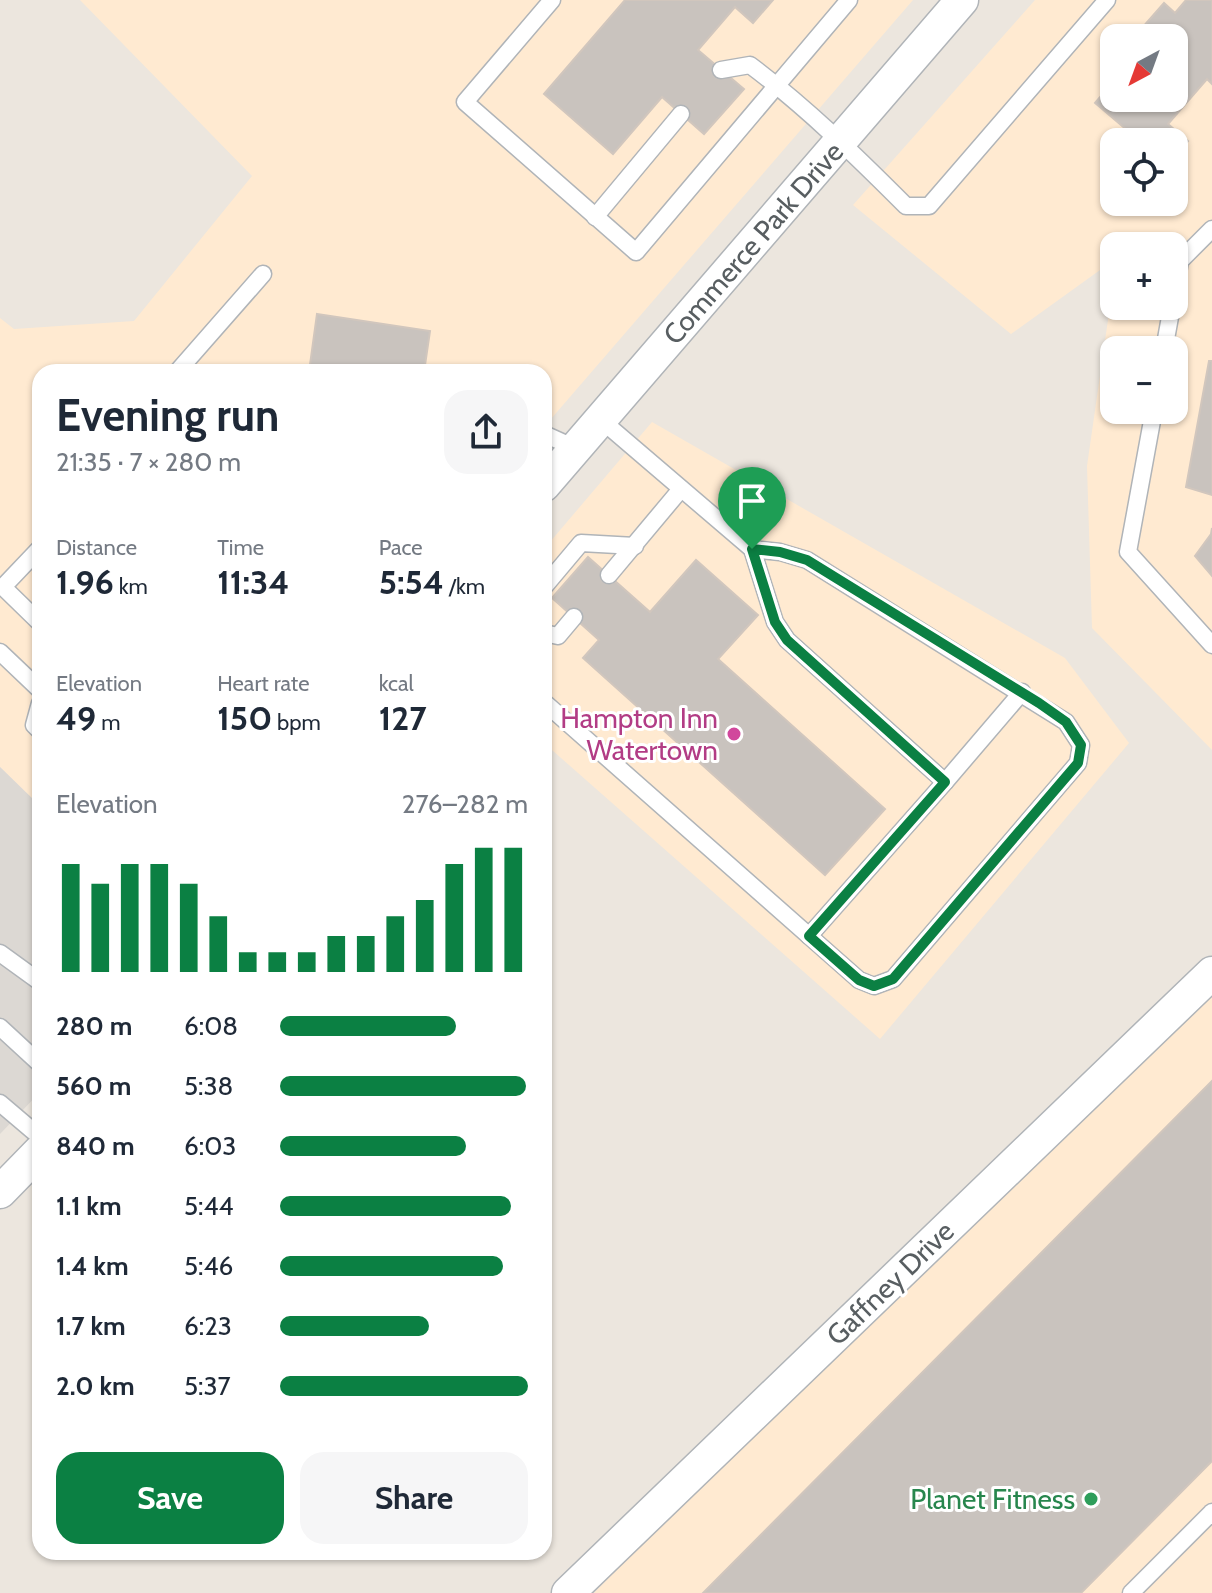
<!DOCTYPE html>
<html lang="en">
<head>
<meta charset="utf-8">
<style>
	:root { --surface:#fff; --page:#f6f6f7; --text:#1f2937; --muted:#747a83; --accent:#0b8043 }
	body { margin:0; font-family:Cabin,sans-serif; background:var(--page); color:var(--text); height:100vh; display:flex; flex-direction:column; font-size:30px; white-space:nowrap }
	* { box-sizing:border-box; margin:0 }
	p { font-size:26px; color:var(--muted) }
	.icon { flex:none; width:44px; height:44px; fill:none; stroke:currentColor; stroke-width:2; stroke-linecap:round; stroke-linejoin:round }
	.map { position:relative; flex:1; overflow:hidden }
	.details { position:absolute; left:32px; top:364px; width:520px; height:1196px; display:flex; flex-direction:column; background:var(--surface); border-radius:24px; box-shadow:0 2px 6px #0004 }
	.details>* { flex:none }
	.needle { width:52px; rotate:221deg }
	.tools { position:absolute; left:1100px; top:24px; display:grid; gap:16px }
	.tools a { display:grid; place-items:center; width:88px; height:88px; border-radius:16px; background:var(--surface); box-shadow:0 2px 6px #0004; font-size:40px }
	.pin { position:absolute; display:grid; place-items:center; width:68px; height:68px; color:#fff; margin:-82px -34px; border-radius:50% 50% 50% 0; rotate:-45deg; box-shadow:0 0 8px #0007 }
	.pin .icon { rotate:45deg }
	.round { display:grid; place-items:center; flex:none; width:84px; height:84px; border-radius:24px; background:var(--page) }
	.head { display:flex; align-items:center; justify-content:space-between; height:136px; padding:0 24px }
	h1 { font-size:44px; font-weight:800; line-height:60px }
	.figures { display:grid; grid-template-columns:repeat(3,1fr); gap:12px; height:136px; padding:8px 24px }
	.figures div { display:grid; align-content:center }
	.figures b { font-size:34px; font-weight:800 }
	.figures small { font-size:22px; font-weight:400 }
	.figures p { font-size:22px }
	.chart { height:224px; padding:16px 24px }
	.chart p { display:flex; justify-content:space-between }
	.chart svg { width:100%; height:144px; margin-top:8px; stroke:var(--accent); stroke-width:6 }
	.primary-button { display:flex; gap:16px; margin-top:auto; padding:16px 24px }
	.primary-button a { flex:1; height:92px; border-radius:24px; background:var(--accent); color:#fff; font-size:32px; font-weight:800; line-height:92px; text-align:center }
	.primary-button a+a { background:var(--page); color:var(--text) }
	ul { padding:0 24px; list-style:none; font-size:26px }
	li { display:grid; grid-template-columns:128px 96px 1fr; align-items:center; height:60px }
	li i { height:20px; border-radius:10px; background:var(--accent) }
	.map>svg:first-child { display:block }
	.commercial { fill:#ffead1; fill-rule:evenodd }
	.industrial { fill:#dcd8d3 }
	.building { fill:#c9c3be; stroke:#d1c6bd; stroke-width:2 }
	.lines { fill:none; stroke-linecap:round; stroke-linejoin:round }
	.service-casing { stroke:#b0b4b8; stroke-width:19 }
	.minor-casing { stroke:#b0b4b8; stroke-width:35 }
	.service { stroke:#fff; stroke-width:16 }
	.minor { stroke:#fff; stroke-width:32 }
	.route-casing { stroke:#fff; stroke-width:16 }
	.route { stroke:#0b8043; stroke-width:10 }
	.hotel-dot { fill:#d1479c; stroke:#fff; stroke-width:3 }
	.leisure-dot { fill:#2e9e5b; stroke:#fff; stroke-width:3 }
	.labels { text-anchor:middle; stroke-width:6; stroke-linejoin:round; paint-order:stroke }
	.street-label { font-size:28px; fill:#585e61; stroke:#fff }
	.hotel-label { font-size:28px; fill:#b23c85; stroke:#fff; text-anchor:end }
	.leisure-label { font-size:28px; fill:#27864d; stroke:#fff; text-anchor:end }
</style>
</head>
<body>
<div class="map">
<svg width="1212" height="1593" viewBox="0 0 1212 1593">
	<rect width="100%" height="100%" fill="#ece6de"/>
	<g class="commercial">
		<path d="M 80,0 L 913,0 L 544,427 L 544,372 L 40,372 L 40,806 L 0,767 L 0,318 L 14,329 L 134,321 L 252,176 Z"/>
		<path d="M 1035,0 L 1212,0 L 1212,750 L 1092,628 L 1087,466 L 1114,278 L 1114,306 L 1174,306 L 1174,246 L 1114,246 L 1114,260 L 1011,334 L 853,205 ZM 1114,38 L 1174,38 L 1174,98 L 1114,98 ZM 1114,142 L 1174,142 L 1174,202 L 1114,202 ZM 1114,350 L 1174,350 L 1174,410 L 1114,410 Z"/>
		<path d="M 652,422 L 1065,658 L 1129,743 L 880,1039 L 544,743 L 544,549 Z"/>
		<path d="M 1212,961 L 1212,1593 L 594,1593 Z"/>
	</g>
	<path class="industrial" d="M 0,767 L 40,806 L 40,1092 L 0,1134 Z"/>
	<g class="building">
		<path d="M 625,0 L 773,0 L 753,23 L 735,7 L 698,50 L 744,89 L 704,134 L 662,97 L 613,154 L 544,94 Z"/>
		<path d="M 1186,0 L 1212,0 L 1212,84 L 1207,79 L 1168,124 L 1188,141 L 1174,157 L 1174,142 L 1141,142 L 1095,103 L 1114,81 L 1114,98 L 1135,98 L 1150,111 L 1162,98 L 1174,98 L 1174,84 L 1180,77 L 1174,71 L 1174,38 L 1134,37 L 1164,3 L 1175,13 Z"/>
		<path d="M 317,314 L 430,331 L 424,372 L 309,372 Z"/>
		<path d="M 1209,361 L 1212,361 L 1212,495 L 1186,487 Z"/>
		<path d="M 1212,528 L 1212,576 L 1195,556 L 1211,534 Z"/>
		<path d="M 588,557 L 650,612 L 696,560 L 758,615 L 718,659 L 885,809 L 825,875 L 583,658 L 599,640 L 552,598 Z"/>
		<path d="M 1212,1081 L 1212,1461 L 1081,1593 L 703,1593 Z"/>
	</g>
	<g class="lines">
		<defs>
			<g id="service">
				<path d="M 552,0 L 465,102 L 636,252 L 849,0"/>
				<path d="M 721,70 L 750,65 C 806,107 856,156 906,206 L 929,206 L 1107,0"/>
				<path d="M 595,217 L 681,114"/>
				<path d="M 1174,297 L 1180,261 L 1212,229"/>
				<path d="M 1164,350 L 1172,306"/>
				<path d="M 177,372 L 263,274"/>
				<path d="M 1154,410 L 1128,552 L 1212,645"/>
				<path d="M 544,434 L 575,448"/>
				<path d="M 40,548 L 3,587 L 40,623"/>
				<path d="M 752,549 L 775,622 L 787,640 L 945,782 L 809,936"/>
				<path d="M 609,575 L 681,489"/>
				<path d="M 544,587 L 581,543 L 635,546"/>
				<path d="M 544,633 L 558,636 L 574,617"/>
				<path d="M 0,652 L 40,690"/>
				<path d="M 544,702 L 859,980 L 874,986 L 893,979 L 1078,763 L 1081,745 L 1066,722 L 807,560 L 780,552 L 752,549 L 600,419"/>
				<path d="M 40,703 L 34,725 L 40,731"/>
				<path d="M 945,782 L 1022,692"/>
				<path d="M 0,953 L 40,982"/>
				<path d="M 0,1027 L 40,1064"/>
				<path d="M 0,1103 L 40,1137"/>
				<path d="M 1131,1593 L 1212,1512"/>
			</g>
			<g id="minor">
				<path d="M 544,485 L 962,0"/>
				<path d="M 0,1192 L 40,1151"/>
				<path d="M 568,1593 L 1212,973"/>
			</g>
		</defs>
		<use href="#service" class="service-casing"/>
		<use href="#minor" class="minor-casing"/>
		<use href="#service" class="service"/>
		<use href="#minor" class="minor"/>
	</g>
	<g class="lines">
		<defs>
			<path id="route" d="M 752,549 L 780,552 L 807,560 L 1039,703 L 1066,722 L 1081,745 L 1078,763 L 893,979 L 874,986 L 859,980 L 809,936 L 945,782 L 787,640 L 775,622 Z"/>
		</defs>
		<use href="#route" class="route-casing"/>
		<use href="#route" class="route"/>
	</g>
	<circle class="hotel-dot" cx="734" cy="734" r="8"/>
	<circle class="leisure-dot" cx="1091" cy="1499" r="8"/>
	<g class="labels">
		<g class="street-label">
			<text transform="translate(753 243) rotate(-49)" y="10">Commerce Park Drive</text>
			<text transform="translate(890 1283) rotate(-44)" y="10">Gaffney Drive</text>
		</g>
		<g class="hotel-label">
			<text x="718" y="728">Hampton Inn<tspan x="718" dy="32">Watertown</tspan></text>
		</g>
		<g class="leisure-label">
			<text x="1075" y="1509">Planet Fitness</text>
		</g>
	</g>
</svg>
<div class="tools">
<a><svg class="needle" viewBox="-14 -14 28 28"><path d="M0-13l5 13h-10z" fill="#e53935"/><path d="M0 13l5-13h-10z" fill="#747a83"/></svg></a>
<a><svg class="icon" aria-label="locate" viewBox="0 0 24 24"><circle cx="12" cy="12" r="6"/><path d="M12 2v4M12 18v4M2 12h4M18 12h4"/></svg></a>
<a>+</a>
<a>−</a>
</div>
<div class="pin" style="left:752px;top:549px;background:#1e9e55"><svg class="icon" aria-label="arrive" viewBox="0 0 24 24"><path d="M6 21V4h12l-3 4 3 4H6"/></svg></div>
<section class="details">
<div class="head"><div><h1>Evening run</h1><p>21:35 · 7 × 280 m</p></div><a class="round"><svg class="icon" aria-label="share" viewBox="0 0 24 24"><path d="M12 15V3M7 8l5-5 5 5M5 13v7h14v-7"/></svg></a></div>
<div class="figures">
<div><p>Distance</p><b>1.96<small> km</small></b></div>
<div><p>Time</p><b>11:34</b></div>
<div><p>Pace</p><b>5:54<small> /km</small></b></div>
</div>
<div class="figures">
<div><p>Elevation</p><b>49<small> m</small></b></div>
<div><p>Heart rate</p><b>150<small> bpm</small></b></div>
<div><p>kcal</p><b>127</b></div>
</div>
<div class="chart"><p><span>Elevation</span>276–282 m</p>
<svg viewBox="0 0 160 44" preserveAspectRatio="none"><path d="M5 44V11M15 44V17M25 44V11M35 44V11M45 44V17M55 44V27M65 44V38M75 44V38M85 44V38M95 44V33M105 44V33M115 44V27M125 44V22M135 44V11M145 44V6M155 44V6"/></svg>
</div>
<ul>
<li><b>280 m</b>6:08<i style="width:71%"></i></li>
<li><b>560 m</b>5:38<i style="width:99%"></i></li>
<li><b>840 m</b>6:03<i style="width:75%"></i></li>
<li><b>1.1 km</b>5:44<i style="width:93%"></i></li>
<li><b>1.4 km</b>5:46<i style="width:90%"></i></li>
<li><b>1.7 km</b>6:23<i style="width:60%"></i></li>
<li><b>2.0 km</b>5:37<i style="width:100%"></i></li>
</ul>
<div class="primary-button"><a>Save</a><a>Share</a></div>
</section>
</div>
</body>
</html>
